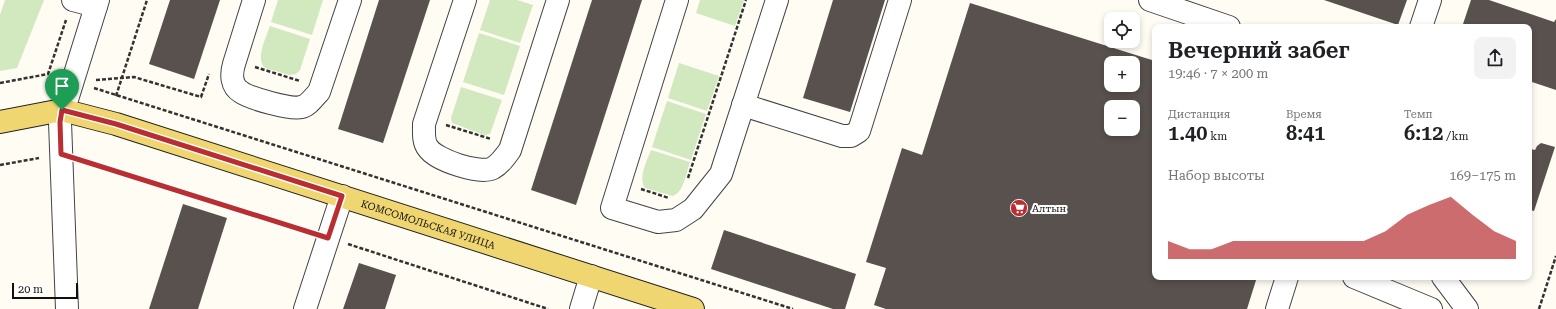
<!DOCTYPE html>
<html lang="ru">
<head>
<meta charset="utf-8">
<style>
	:root { --surface:#fff; --page:#f2f2f2; --text:#202124; --muted:#757577; --accent:#b92f31 }
	body { margin:0; font-family:"Roboto Serif",serif; background:var(--page); color:var(--text); height:100vh; display:flex; flex-direction:column; font-size:15px; white-space:nowrap }
	* { box-sizing:border-box; margin:0 }
	p { font-size:13px; color:var(--muted) }
	.icon { flex:none; width:22px; height:22px; fill:none; stroke:currentColor; stroke-width:2; stroke-linecap:round; stroke-linejoin:round }
	.map { position:relative; flex:1; overflow:hidden }
	.panel { position:absolute; left:1152px; top:24px; width:380px; height:256px; display:flex; flex-direction:column; background:var(--surface); border-radius:8px; box-shadow:0 2px 6px #0003 }
	.panel>* { flex:none }
	.fabs { position:absolute; left:1104px; top:12px; display:grid; gap:8px }
	.fabs a { display:grid; place-items:center; width:36px; height:36px; border-radius:8px; background:var(--surface); box-shadow:0 2px 6px #0003; font-size:20px }
	.scale { position:absolute; left:12px; bottom:10px; width:66px; box-sizing:border-box; padding-left:4px; border:2px solid #101010; border-top:0; font-size:11px; line-height:14px; white-space:nowrap; color:#101010; -webkit-text-stroke:3px #fff; paint-order:stroke }
	.pin { position:absolute; display:grid; place-items:center; width:34px; height:34px; color:#fff; margin:-41px -17px; border-radius:50% 50% 50% 0; rotate:-45deg; box-shadow:0 0 4px #0007 }
	.pin .icon { rotate:45deg }
	.round { display:grid; place-items:center; flex:none; width:42px; height:42px; border-radius:8px; background:var(--page) }
	.overview { display:flex; align-items:center; justify-content:space-between; height:68px; padding:0 16px }
	h1 { font-size:22px; font-weight:600; line-height:30px }
	.metrics { display:grid; grid-template-columns:repeat(3,1fr); gap:6px; height:68px; padding:4px 16px }
	.metrics div { display:grid; align-content:center }
	.metrics b { font-size:20px; font-weight:600 }
	.metrics small { font-size:11px; font-weight:400 }
	.metrics p { font-size:11px }
	.chart { height:112px; padding:8px 16px }
	.chart p { display:flex; justify-content:space-between }
	.chart svg { width:100%; height:72px; margin-top:4px; fill:var(--accent); opacity:.7 }
	.map>svg:first-child { display:block }
	.green { fill:#d2e8be }
	.building { fill:#58514d; fill-rule:evenodd }
	.lines { fill:none; stroke-linecap:round; stroke-linejoin:round }
	.minor-casing { stroke:#434343; stroke-width:24 }
	.major-casing { stroke:#212121; stroke-width:24 }
	.path { stroke:#323232; stroke-width:2.5; stroke-dasharray:4 2; stroke-linecap:butt }
	.minor { stroke:#fff; stroke-width:22 }
	.major { stroke:#f0d671; stroke-width:22 }
	.route-casing { stroke:#fff; stroke-width:8 }
	.route { stroke:#b92f31; stroke-width:5 }
	.labels { text-anchor:middle; stroke-width:4; stroke-linejoin:round; paint-order:stroke }
	.poi-label { font-size:10px; fill:#101010; stroke:#fff; text-anchor:start }
	.street-label { font-size:10px; fill:#101010; stroke:#fff }
</style>
</head>
<body>
<div class="map">
<svg width="1556" height="309" viewBox="0 0 1556 309">
	<rect width="100%" height="100%" fill="#fefcf3"/>
	<g class="green">
		<path d="M 5,0 L 44,0 L 17,68 L 0,71 L 0,15 Z"/>
		<path d="M 278,0 L 323,0 L 312,35 L 271,22 Z"/>
		<path d="M 490,0 L 517,0 L 533,5 L 520,43 L 480,30 Z"/>
		<path d="M 700,0 L 744,0 L 735,26 L 696,13 Z"/>
		<path d="M 270,26 L 310,39 L 300,70 L 296,74 L 289,75 L 265,68 C 255,58 266,38 270,26 Z"/>
		<path d="M 479,33 L 520,46 L 504,95 L 463,82 Z"/>
		<path d="M 679,63 L 719,76 L 707,111 L 668,98 Z"/>
		<path d="M 461,87 L 502,100 L 490,134 L 484,135 L 452,123 L 451,118 Z"/>
		<path d="M 667,101 L 706,114 L 691,160 L 652,147 Z"/>
		<path d="M 651,150 L 690,162 C 686,173 684,192 673,196 L 645,188 C 638,177 647,161 651,150 Z"/>
	</g>
	<g class="building">
		<path d="M 170,0 L 220,0 L 194,79 L 149,64 Z"/>
		<path d="M 379,0 L 430,0 L 383,143 L 338,129 Z"/>
		<path d="M 592,0 L 642,0 L 576,205 L 531,190 Z"/>
		<path d="M 833,0 L 885,0 L 850,112 L 803,98 Z"/>
		<path d="M 1324,0 L 1407,0 L 1398,25 Z"/>
		<path d="M 1471,0 L 1489,0 L 1554,22 L 1556,19 L 1556,90 L 1529,81 L 1529,27 L 1473,27 L 1463,24 Z"/>
		<path d="M 970,3 L 1155,61 L 1155,277 L 1257,277 L 1247,309 L 886,309 L 874,305 L 886,268 L 866,262 L 902,148 L 922,155 ZM 1111,63 L 1133,63 L 1133,85 L 1111,85 ZM 1111,107 L 1133,107 L 1133,129 L 1111,129 Z"/>
		<path d="M 1541,143 L 1555,147 L 1534,211 L 1529,210 L 1529,154 L 1531,149 L 1535,150 L 1537,146 Z"/>
		<path d="M 183,204 L 227,218 L 198,309 L 149,309 Z"/>
		<path d="M 724,230 L 856,274 L 845,309 L 833,309 L 711,269 Z"/>
		<path d="M 359,263 L 396,275 L 385,309 L 343,309 Z"/>
	</g>
	<g class="lines">
		<defs>
			<g id="minor">
				<path d="M 73,0 L 96,6"/>
				<path d="M 254,0 L 234,64 C 231,74 231,86 241,92 C 249,98 291,110 301,107 C 308,106 314,97 319,92 L 350,0"/>
				<path d="M 465,0 L 424,124 C 424,132 423,142 428,148 C 436,160 480,175 493,168 C 500,164 505,157 510,150 L 558,0"/>
				<path d="M 677,0 L 612,208 L 658,222 L 676,220 L 693,209 L 721,174 L 777,0"/>
				<path d="M 1150,0 L 1229,27"/>
				<path d="M 1421,27 L 1430,0"/>
				<path d="M 743,105 L 842,136 L 851,136 L 859,131 L 900,0"/>
				<path d="M 1354,277 L 1431,309"/>
				<path d="M 1443,277 L 1467,309"/>
				<path d="M 67,309 L 60,122 L 98,0"/>
				<path d="M 305,309 L 342,196"/>
				<path d="M 581,309 L 591,276"/>
				<path d="M 1277,309 L 1287,277"/>
			</g>
			<g id="major">
				<path id="s1" d="M 0,122 L 62,110 L 116,124 L 693,309"/>
			</g>
		</defs>
		<use href="#minor" class="minor-casing"/>
		<use href="#major" class="major-casing"/>
		<g class="path">
			<path d="M 255,67 L 300,81"/>
			<path d="M 96,80 L 134,77 L 201,97 L 209,74"/>
			<path d="M 0,83 L 48,74 L 66,20"/>
			<path d="M 94,88 L 793,309"/>
			<path d="M 116,96 L 147,0"/>
			<path d="M 446,125 L 491,139"/>
			<path d="M 83,161 L 308,231"/>
			<path d="M 0,165 L 39,158"/>
			<path d="M 688,178 L 746,0"/>
			<path d="M 641,189 L 669,198"/>
			<path d="M 348,244 L 548,309"/>
			<path d="M 1539,309 L 1556,256"/>
		</g>
		<use href="#minor" class="minor"/>
		<use href="#major" class="major"/>
	</g>
	<g class="lines">
		<defs>
			<path id="route" d="M 62,110 L 116,124 L 342,196 L 328,238 L 61,154 L 60,122 Z"/>
		</defs>
		<use href="#route" class="route-casing"/>
		<use href="#route" class="route"/>
	</g>
	<defs>
		<symbol id="supermarket-disc" viewBox="-11 -11 22 22"><circle r="9.5" fill="#b92f31" stroke="#fff"/><path d="M-6-5.5h2.5l.6 2H6L4.5 2H-2.5L-4.4-4H-6ZM-1.5 3.2a1.3 1.3 0 1 0 .1 0ZM3 3.2a1.3 1.3 0 1 0 .1 0Z" fill="#fff"/></symbol>
	</defs>
	<g fill-rule="evenodd">
		<use href="#supermarket-disc" x="1009" y="198" width="20" height="20"/>
	</g>
	<g class="labels">
		<g class="poi-label">
			<text x="1032" y="212">Алтын</text>
		</g>
		<g class="street-label">
			<text dy="4" stroke="none"><textPath href="#s1" startOffset="447">КОМСОМОЛЬСКАЯ УЛИЦА</textPath></text>
		</g>
	</g>
</svg>
<div class="fabs">
<a><svg class="icon" aria-label="locate" viewBox="0 0 24 24"><circle cx="12" cy="12" r="6"/><path d="M12 2v4M12 18v4M2 12h4M18 12h4"/></svg></a>
<a>+</a>
<a>−</a>
</div>
<div class="scale">20 m</div>
<div class="pin" style="left:62px;top:110px;background:#1e9e55"><svg class="icon" aria-label="arrive" viewBox="0 0 24 24"><path d="M6 21V4h12l-3 4 3 4H6"/></svg></div>
<section class="panel">
<div class="overview"><div><h1>Вечерний забег</h1><p>19:46 · 7 × 200 m</p></div><a class="round"><svg class="icon" aria-label="share" viewBox="0 0 24 24"><path d="M12 15V3M7 8l5-5 5 5M5 13v7h14v-7"/></svg></a></div>
<div class="metrics">
<div><p>Дистанция</p><b>1.40<small> km</small></b></div>
<div><p>Время</p><b>8:41</b></div>
<div><p>Темп</p><b>6:12<small> /km</small></b></div>
</div>
<div class="chart"><p><span>Набор высоты</span>169–175 m</p>
<svg viewBox="0 0 160 44" preserveAspectRatio="none"><path d="M0 44V33L10 38L20 38L30 33L40 33L50 33L60 33L70 33L80 33L90 33L100 27L110 17L120 11L130 6L140 17L150 27L160 33V44z"/></svg>
</div>
</section>
</div>
</body>
</html>
